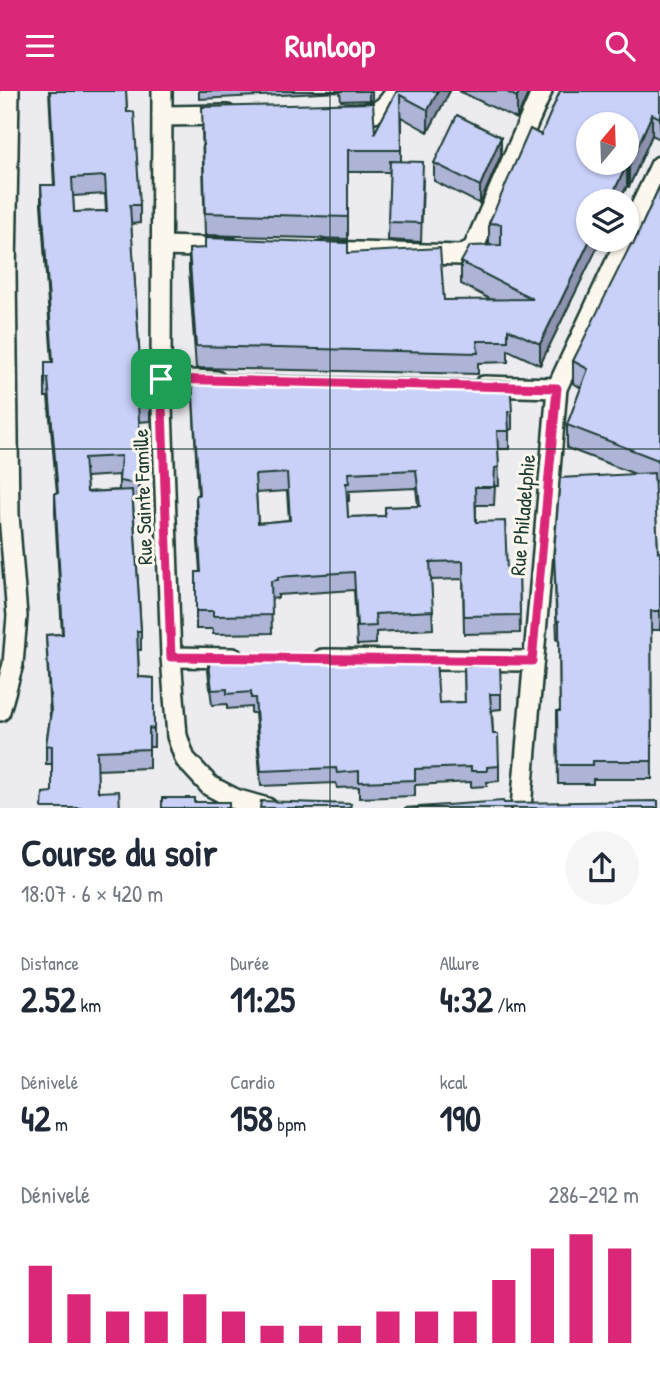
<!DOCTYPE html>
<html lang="fr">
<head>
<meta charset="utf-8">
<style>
	:root { --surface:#fff; --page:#f6f6f7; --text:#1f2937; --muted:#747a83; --accent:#db2777 }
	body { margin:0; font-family:"Patrick Hand",sans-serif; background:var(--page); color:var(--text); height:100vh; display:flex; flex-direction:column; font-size:26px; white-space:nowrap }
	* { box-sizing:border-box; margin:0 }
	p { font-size:23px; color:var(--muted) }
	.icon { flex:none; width:38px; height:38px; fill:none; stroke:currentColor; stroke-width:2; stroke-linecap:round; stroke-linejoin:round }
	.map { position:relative; height:717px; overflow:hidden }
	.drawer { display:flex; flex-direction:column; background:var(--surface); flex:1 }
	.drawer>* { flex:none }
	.needle { width:46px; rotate:19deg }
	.controls { position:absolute; left:576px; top:21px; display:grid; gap:14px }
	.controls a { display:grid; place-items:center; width:63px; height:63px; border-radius:50%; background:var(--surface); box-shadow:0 2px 5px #0004; font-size:35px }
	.pin { position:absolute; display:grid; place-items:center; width:60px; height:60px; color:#fff; margin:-30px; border-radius:14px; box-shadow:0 4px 10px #0006 }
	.round { display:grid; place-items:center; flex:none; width:74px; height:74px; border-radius:37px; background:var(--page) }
	.summary { display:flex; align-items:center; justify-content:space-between; height:119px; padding:0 21px }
	h1 { font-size:38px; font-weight:800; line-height:52px }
	.metrics { display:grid; grid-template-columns:repeat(3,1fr); gap:10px; height:119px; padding:7px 21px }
	.metrics div { display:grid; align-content:center }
	.metrics b { font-size:35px; font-weight:800 }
	.metrics small { font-size:19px; font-weight:400 }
	.metrics p { font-size:19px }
	.chart { height:196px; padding:14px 21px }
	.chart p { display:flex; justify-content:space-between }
	.chart svg { width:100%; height:126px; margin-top:7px; stroke:var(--accent); stroke-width:6 }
	header { display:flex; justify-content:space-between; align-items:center; height:91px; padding:0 21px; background:var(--accent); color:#fff; font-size:32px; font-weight:800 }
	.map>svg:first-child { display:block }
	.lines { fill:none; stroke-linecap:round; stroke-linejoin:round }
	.street-casing { stroke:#1f3d34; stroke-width:24 }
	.street { stroke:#fbf7ec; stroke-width:19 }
	.wall { fill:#adb4d6; stroke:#1f3d34; stroke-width:2; fill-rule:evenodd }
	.shaded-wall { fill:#8d92ae; stroke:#1f3d34; stroke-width:2 }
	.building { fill:#c9d1f9; stroke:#1f3d34; stroke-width:2; fill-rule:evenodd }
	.route-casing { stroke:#fff; stroke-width:14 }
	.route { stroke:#db2777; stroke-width:9 }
	.grid { fill:none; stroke:#1f3d34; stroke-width:2; stroke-opacity:0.55 }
	.labels { text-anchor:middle; stroke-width:6; stroke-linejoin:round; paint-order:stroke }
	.street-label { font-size:21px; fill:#1f3d34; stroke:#fbf7ec }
</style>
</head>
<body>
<header><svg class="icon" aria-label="menu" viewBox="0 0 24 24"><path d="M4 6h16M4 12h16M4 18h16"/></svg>Runloop<svg class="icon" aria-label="search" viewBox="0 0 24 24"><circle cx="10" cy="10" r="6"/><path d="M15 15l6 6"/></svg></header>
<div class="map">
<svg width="660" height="717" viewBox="0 0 660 717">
	<rect width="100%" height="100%" fill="#ececf0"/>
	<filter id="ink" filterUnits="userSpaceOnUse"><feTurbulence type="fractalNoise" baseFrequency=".0143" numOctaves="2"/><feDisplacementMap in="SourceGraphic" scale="14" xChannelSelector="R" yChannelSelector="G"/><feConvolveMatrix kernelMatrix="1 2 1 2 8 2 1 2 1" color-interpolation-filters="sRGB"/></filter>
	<g filter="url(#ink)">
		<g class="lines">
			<defs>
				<g id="street">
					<path d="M 162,0 L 161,288 L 171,566 L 177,645 L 185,668 L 210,695 L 235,708 L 267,717"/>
					<path d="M 348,23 C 375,22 382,24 396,0"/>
					<path d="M 162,25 L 227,24"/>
					<path d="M 626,147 L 660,75"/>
					<path d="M 162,155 L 231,157"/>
					<path d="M 324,160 L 461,164 L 473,158 L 542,0"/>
					<path d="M 161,288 L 216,290"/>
					<path d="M 484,295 L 557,297"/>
					<path d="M 171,566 L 233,567"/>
					<path d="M 323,568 L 532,570"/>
					<path d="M 0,620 L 13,573 L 17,525 L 9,424 L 6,182 L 9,0"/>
					<path d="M 521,717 L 557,297 L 626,149"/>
				</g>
			</defs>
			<use href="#street" class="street-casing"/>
			<use href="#street" class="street"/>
		</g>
		<g class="wall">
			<path d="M 49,0 L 126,0 L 127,21 L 140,114 L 140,132 L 131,133 L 141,287 L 150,312 L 150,330 L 139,331 L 141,381 L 138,411 L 133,411 L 141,540 L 141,559 L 138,559 L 139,586 L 154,587 L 154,656 L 149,656 L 149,677 L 97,679 L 98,701 L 120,717 L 52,701 L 52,673 L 46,673 L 46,654 L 50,627 L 46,544 L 62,543 L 55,421 L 55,402 L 57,402 L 48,306 L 45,306 L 45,271 L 52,271 L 41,113 L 41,94 L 54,94 ZM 105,103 L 106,120 L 74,121 L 73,105 ZM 119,384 L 119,399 L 87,401 L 86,386 Z"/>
			<path d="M 199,0 L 372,0 L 372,9 L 341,10 L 340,1 L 199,8 Z"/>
			<path d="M 397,0 L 450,0 L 428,41 L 401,26 L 401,70 L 423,89 L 421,151 L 388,149 L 390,81 L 348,81 L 348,148 L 205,144 L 202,38 L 375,41 Z"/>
			<path d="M 459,0 L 529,0 L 517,28 Z"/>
			<path d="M 660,0 L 660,48 L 652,44 L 629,96 L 627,95 L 540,274 L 508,259 L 508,271 L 478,272 L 478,283 L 196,277 L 189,179 L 189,158 L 348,162 L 444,209 L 492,209 L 461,193 L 461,171 L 495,154 L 489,154 L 489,132 L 541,44 Z"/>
			<path d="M 501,64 L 480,113 L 434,90 L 434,72 Z"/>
			<path d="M 660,94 L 658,391 L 654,390 L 658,461 L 660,461 L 660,539 L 651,539 L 652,688 L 593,688 L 593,693 L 558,693 L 557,620 L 560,620 L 559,549 L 557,549 L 554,462 L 635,383 L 567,357 L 567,334 L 581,297 L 573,292 L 573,270 L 633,154 Z"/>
			<path d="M 192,288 L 512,320 L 512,338 L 509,339 L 509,358 L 498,358 L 499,395 L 495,395 L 494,414 L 476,414 L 476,431 L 507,480 L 519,480 L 520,542 L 464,543 L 463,488 L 431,489 L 433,538 L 376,541 L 376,553 L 357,554 L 354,499 L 278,504 L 278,507 L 271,508 L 272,542 L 213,543 L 213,538 L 196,538 L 196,481 L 200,481 L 196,422 L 196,404 L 198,404 ZM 416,397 L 418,415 L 385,416 L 385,425 L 348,426 L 347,410 L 349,410 L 349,400 ZM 287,400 L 289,429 L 258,432 L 256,402 Z"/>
			<path d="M 208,564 L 347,571 L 405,570 L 439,612 L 465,611 L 464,575 L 501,603 L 501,618 L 492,619 L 493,643 L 499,675 L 499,690 L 487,691 L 487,695 L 471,696 L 471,691 L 415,694 L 415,705 L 359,707 L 359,696 L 337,697 L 336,692 L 261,695 L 255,622 L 251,622 L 251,616 L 227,618 L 227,613 L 212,614 L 208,580 Z"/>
		</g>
		<g class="shaded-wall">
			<path d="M 369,0 L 372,0 L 372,9 L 369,10 Z"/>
			<path d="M 438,0 L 450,0 L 428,41 L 428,19 Z"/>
			<path d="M 519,0 L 529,0 L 517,28 L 517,6 Z"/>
			<path d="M 652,23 L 652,44 L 629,96 L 629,75 Z"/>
			<path d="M 501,46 L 501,64 L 480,113 L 480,95 Z"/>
			<path d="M 627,74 L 627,95 L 619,110 L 609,110 Z"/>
			<path d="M 590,149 L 601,149 L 540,274 L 540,253 Z"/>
			<path d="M 141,363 L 141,381 L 138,411 L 138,393 Z"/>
			<path d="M 660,364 L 660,386 L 658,391 L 658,369 Z"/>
		</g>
		<g class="building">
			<path d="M 50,0 L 126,0 L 127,21 L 134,21 L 140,114 L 130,114 L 141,287 L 149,287 L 150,312 L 138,313 L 141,363 L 138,393 L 119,390 L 121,365 L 84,367 L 87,401 L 132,399 L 141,540 L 137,540 L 139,586 L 154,587 L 154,638 L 149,637 L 149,658 L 97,660 L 98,701 L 119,700 L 120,717 L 42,717 L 43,702 L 52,701 L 52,655 L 46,654 L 51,621 L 46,544 L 63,543 L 55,402 L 58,402 L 48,287 L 45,287 L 45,271 L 53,271 L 41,94 L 55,94 ZM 105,85 L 107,120 L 74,121 L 72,87 Z"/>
			<path d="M 397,0 L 438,0 L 428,19 L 400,4 L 401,59 L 348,59 L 348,126 L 205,122 L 202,16 L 373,12 L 375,41 Z"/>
			<path d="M 505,0 L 519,0 L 517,6 Z"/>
			<path d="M 560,0 L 660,0 L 660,27 L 652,23 L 629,75 L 627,74 L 609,110 L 588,110 L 588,149 L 590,149 L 540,253 L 508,238 L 508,250 L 477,250 L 478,262 L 196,255 L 189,158 L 205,157 L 205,147 L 348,152 L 348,162 L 440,157 L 444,209 L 533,208 L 461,171 L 470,155 L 501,154 L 501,133 L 489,132 L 530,38 L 541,44 ZM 588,33 L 626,33 L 626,72 L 588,72 Z"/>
			<path d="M 457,24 L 501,46 L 480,95 L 434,72 Z"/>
			<path d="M 390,70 L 423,71 L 421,132 L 388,131 Z"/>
			<path d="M 660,94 L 660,364 L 658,369 L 567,334 L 588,278 L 573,270 L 631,153 L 633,154 Z"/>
			<path d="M 197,283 L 510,290 L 512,320 L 508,321 L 509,340 L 497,340 L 499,376 L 495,377 L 494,396 L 475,396 L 476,431 L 505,430 L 507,480 L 519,480 L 520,524 L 464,525 L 463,470 L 430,471 L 433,520 L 375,523 L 376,535 L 357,536 L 354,481 L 278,486 L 278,489 L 271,490 L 272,524 L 213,525 L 213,520 L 196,520 L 196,481 L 201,481 L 196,404 L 199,404 L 192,288 L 198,288 ZM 416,379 L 420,415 L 385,416 L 385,425 L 348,426 L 346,392 L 349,392 L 348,382 ZM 287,382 L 290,429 L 258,432 L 255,384 Z"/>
			<path d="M 654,382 L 658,461 L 660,461 L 660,520 L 651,520 L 652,670 L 593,670 L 593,674 L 558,674 L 557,620 L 560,620 L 559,530 L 557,531 L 554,462 L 560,387 Z"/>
			<path d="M 208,564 L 347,565 L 347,571 L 389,569 L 388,566 L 405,566 L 405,570 L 436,568 L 439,612 L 465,611 L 464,575 L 500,573 L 501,603 L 490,603 L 493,643 L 498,643 L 499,675 L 487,676 L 487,680 L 471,680 L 471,676 L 415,678 L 415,689 L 359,691 L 359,680 L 337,682 L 336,677 L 261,680 L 255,607 L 251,607 L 251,601 L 227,603 L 227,598 L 212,599 Z"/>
			<path d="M 162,707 L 194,707 L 194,711 L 229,711 L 229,717 L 162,717 Z"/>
			<path d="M 261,710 L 351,713 L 350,717 L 260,717 Z"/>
			<path d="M 503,710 L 504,712 L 658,710 L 658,717 L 404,717 Z"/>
		</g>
	</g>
	<g class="lines" filter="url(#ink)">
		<defs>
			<path id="route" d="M 161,288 L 557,297 L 532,570 L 171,566 Z"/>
		</defs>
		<use href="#route" class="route-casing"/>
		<use href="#route" class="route"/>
	</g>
	<path class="grid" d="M 330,0 L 330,717M 0,358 L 660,358"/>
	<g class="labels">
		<g class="street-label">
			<text transform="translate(143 406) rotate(-92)" y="7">Rue Sainte Famille</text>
			<text transform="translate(523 424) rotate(-85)" y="7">Rue Philadelphie</text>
		</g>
	</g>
</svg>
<div class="controls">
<a><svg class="needle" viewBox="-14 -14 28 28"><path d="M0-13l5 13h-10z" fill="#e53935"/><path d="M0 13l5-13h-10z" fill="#747a83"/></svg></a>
<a><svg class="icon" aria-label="layers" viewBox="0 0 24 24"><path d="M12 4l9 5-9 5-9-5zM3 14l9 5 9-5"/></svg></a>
</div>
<div class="pin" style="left:161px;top:288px;background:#1e9e55"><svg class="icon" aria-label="arrive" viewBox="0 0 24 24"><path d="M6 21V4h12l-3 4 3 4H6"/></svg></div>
</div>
<section class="drawer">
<div class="summary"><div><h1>Course du soir</h1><p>18:07 · 6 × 420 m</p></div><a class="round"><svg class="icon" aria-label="share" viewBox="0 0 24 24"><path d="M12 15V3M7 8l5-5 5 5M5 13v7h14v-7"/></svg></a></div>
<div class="metrics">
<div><p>Distance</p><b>2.52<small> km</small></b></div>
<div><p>Durée</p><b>11:25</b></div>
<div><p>Allure</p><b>4:32<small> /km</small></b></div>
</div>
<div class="metrics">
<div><p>Dénivelé</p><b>42<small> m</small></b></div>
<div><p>Cardio</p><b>158<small> bpm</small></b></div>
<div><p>kcal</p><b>190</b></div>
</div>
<div class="chart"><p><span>Dénivelé</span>286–292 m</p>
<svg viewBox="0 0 160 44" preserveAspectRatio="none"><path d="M5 44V17M15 44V27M25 44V33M35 44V33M45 44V27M55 44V33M65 44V38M75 44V38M85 44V38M95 44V33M105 44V33M115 44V33M125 44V22M135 44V11M145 44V6M155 44V11"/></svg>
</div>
</section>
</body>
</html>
